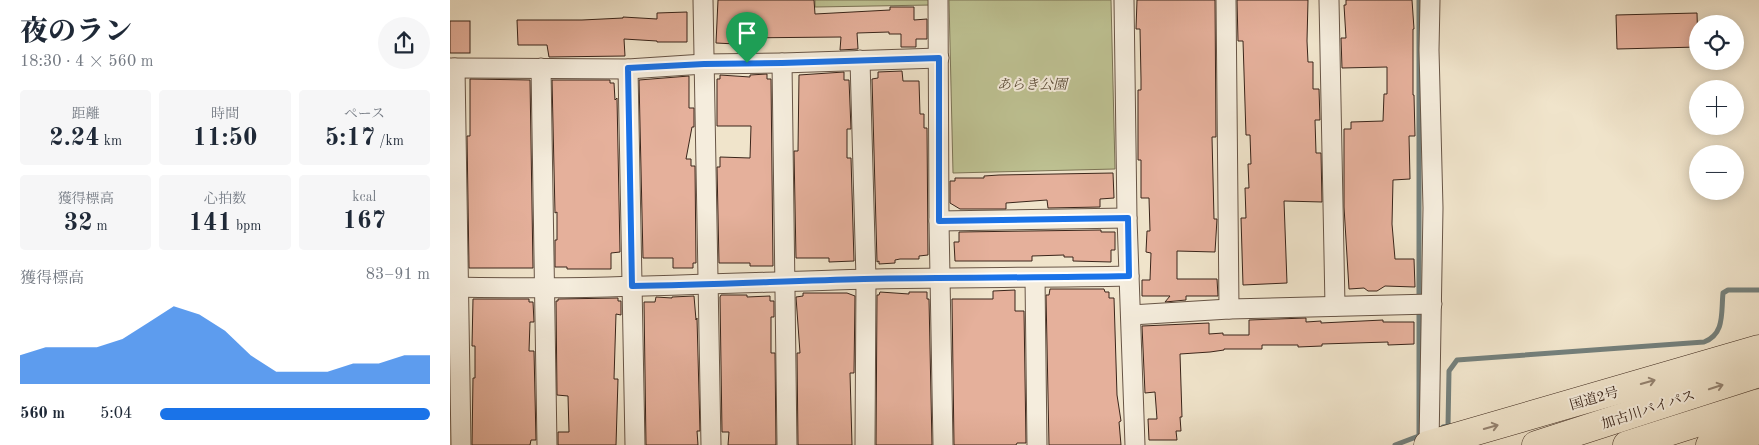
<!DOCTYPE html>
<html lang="ja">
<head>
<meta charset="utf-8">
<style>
	:root { --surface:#fff; --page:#f6f6f7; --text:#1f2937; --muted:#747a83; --accent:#1a73e8 }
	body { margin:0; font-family:"Old Standard TT","Noto Serif JP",serif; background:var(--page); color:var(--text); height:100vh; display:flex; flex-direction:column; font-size:19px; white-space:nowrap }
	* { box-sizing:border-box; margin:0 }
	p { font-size:16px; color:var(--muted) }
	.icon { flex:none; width:28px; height:28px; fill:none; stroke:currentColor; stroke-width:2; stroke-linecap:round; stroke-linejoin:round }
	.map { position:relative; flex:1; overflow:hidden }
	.side { display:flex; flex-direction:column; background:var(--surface); width:450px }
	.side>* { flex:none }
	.tools { position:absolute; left:1239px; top:15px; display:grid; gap:10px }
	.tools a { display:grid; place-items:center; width:55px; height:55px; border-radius:50%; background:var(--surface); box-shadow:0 2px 12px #0003; font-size:25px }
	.pin { position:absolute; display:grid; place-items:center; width:42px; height:42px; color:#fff; margin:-51px -21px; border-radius:50% 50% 50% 0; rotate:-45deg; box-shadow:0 0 5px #0007 }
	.pin .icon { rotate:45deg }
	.round { display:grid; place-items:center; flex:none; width:52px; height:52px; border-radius:26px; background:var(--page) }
	.summary { display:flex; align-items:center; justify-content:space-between; height:85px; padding:0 20px }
	h1 { font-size:28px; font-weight:800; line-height:38px }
	.metrics { display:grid; grid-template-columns:repeat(3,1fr); gap:8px; height:85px; padding:5px 20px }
	.metrics div { display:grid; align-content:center; border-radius:5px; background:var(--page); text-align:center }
	.metrics b { font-size:25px; font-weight:800 }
	.metrics small { font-size:14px; font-weight:400 }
	.metrics p { font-size:14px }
	.chart { height:140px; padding:10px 20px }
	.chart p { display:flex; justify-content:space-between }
	.chart svg { width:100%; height:90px; margin-top:5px; fill:var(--accent); opacity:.7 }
	ul { padding:0 20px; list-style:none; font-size:16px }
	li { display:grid; grid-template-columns:80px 60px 1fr; align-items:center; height:38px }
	li i { height:12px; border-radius:6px; background:var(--accent) }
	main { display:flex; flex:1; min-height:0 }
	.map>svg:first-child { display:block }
	.green { fill:#bec293; stroke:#7c7456 }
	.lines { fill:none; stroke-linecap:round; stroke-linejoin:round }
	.stream { stroke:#74807c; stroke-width:5 }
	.building { fill:#e5b09b; stroke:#3a251a }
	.minor-casing { stroke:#685546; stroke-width:21 }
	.highway-casing { stroke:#3a251a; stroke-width:29 }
	.minor { stroke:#f5eddd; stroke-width:19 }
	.highway { stroke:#f0e4cb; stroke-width:28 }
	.oneway { stroke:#958472 }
	.route-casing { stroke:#fff; stroke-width:10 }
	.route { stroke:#1a73e8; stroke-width:6 }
	.labels { text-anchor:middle; stroke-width:4; stroke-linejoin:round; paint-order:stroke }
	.park-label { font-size:14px; font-style:italic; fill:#5b4c38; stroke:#f5eddd }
	.street-label { font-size:14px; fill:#3a251a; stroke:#f5eddd }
</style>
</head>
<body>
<main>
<section class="side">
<div class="summary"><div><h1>夜のラン</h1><p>18:30 · 4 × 560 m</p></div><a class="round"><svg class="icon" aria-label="share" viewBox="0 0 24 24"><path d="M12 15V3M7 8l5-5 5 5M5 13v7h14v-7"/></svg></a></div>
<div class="metrics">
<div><p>距離</p><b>2.24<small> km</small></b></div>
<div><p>時間</p><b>11:50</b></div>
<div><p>ペース</p><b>5:17<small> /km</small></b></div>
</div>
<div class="metrics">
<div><p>獲得標高</p><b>32<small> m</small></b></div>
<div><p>心拍数</p><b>141<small> bpm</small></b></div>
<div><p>kcal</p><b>167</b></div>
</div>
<div class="chart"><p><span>獲得標高</span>83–91 m</p>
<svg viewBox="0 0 160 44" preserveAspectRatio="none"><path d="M0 44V30L10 26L20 26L30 26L40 22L50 14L60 6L70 10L80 18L90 30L100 38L110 38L120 38L130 34L140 34L150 30L160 30V44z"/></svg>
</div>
<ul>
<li><b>560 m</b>5:04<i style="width:100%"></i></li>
</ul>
</section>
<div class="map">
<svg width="1309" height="445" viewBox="0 0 1309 445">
	<rect width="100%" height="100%" fill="#f0e4cb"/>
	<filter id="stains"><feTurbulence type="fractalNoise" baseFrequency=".004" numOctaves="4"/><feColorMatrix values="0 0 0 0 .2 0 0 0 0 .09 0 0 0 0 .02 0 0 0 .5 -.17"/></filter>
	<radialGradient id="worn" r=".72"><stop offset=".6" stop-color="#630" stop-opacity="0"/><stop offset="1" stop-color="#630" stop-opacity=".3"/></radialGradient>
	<g class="green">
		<path d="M 365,0 L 481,0 L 481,5 L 365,7 Z"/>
		<path d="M 499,0 L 661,0 L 665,169 L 503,173 Z"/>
	</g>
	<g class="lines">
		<g class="stream">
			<path d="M 969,0 L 969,299"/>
			<path d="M 969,308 L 969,436"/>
			<path d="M 993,427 L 998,426 L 999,371 L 1007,360 L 1254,342 C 1275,334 1271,313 1273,293 L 1278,290 L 1309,290"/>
			<path d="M 945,445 L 974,434"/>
		</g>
	</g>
	<g class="building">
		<path d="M 268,0 L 364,0 L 365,14 L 440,10 L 440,7 L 464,7 L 464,20 L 477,19 L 477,39 L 466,39 L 466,47 L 451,47 L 451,34 L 439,34 L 439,32 L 407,33 L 408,49 L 390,50 L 391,37 L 287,38 L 286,44 L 266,43 Z"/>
		<path d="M 687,0 L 765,0 L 766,137 L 762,137 L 764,219 L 767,219 L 765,252 L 727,251 L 727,279 L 767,279 L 768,296 L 736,296 L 736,300 L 715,302 L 720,296 L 692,296 L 692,280 L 700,280 L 701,253 L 696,252 L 697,231 L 700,231 L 699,198 L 691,198 L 691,160 L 688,160 L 688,90 L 691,90 L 691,79 L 690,29 L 686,29 Z"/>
		<path d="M 787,0 L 858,0 L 857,41 L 858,62 L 863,62 L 863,89 L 869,89 L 870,120 L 865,120 L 866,153 L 871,153 L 872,202 L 834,201 L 837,283 L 793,285 L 791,218 L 796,218 L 795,188 L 799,188 L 798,164 L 801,164 L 800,135 L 796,135 L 793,41 L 788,41 Z"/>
		<path d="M 896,0 L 962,0 L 964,29 L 963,29 L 963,95 L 964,95 L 965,136 L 959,136 L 960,179 L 943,180 L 942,224 L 945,259 L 964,259 L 965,287 L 935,286 L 927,291 L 918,291 L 914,288 L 899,289 L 894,207 L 894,129 L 901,129 L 901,122 L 933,121 L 934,94 L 937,94 L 937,67 L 892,68 L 891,38 L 896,38 L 894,5 L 896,5 Z"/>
		<path d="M 237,12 L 237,42 L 207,42 L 207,41 L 174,39 L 175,56 L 99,57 L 97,45 L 68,45 L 67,20 L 132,20 L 173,18 L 173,17 L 207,19 L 207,13 Z"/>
		<path d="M 1247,13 L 1248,47 L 1167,49 L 1166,15 Z"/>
		<rect x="0" y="21" width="20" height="32"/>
		<path d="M 452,71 L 453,81 L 469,81 L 470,114 L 474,114 L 474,128 L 477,128 L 478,255 L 469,256 L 469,259 L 450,259 L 445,260 L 445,263 L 429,264 L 429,261 L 427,262 L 422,79 L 428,78 L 428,72 Z"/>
		<path d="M 394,72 L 394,80 L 399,80 L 401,129 L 397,129 L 397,158 L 401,158 L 404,261 L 379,262 L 379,258 L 346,258 L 344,151 L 348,151 L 349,75 Z"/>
		<path d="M 317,74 L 317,79 L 321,79 L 323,266 L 300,266 L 300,263 L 269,263 L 267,167 L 270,167 L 270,157 L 300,158 L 301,126 L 267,126 L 267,79 L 270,79 L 270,75 L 300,77 L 300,75 Z"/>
		<path d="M 239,76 L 239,108 L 244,108 L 244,127 L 242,127 L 236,159 L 241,159 L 241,166 L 245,166 L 246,263 L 243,263 L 243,268 L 223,268 L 223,258 L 193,258 L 189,80 Z"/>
		<path d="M 20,79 L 80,80 L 83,268 L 19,268 L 17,136 L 20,136 Z"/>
		<path d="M 102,80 L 160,80 L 160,83 L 164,83 L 165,100 L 167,98 L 170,252 L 161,253 L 161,269 L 117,269 L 117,267 L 105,267 L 105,240 L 107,240 L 107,212 L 105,213 Z"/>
		<path d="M 663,173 L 664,198 L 650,199 L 650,207 L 598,208 L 597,200 L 556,203 L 556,209 L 510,209 L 500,203 L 500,181 L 505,181 L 505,178 L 534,178 L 534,176 L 549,175 Z"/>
		<path d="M 651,230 L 651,232 L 665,232 L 665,250 L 661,250 L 661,262 L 623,261 L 623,257 L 614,257 L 614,255 L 582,256 L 582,261 L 505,261 L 504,242 L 509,242 L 509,232 Z"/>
		<path d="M 600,289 L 654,289 L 655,292 L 659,292 L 659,298 L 664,298 L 667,395 L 671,421 L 669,422 L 671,445 L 599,445 L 596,295 L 599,295 Z"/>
		<path d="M 565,290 L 565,311 L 574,311 L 576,443 L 567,443 L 566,445 L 504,445 L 502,299 L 543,299 L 543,291 Z"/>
		<path d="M 430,292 L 459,294 L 459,292 L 477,292 L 477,299 L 479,299 L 482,445 L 426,445 L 427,295 L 429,295 Z"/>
		<path d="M 353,293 L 397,293 L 405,296 L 404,373 L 400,373 L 402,445 L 348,445 L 347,353 L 350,353 L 346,297 L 353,296 Z"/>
		<path d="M 271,295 L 297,295 L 297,297 L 320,296 L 320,301 L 324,301 L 324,317 L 321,317 L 321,353 L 325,353 L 326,445 L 278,445 L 279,432 L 272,432 L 270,297 Z"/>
		<path d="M 244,296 L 246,320 L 247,318 L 250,431 L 247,431 L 248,445 L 196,445 L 194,302 L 205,302 L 206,297 L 222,298 L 222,297 Z"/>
		<path d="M 168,298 L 168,301 L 171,301 L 171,315 L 166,314 L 164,379 L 168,379 L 166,445 L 108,445 L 108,432 L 119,432 L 118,396 L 107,395 L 106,301 L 108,301 L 108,299 Z"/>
		<path d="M 23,299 L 79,299 L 79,302 L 83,302 L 84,322 L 80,322 L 79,351 L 84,351 L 86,440 L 81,440 L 80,445 L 22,445 L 23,378 L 25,378 L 25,346 L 22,346 Z"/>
		<path d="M 856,318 L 856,322 L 871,321 L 871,323 L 933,320 L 933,322 L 964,322 L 964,344 L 938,345 L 938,342 L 872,344 L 872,346 L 848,347 L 848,345 L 812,345 L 812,349 L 774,349 L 774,350 L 760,352 L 730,354 L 732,417 L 730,417 L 731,431 L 726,431 L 727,440 L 699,440 L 698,419 L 707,419 L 705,392 L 695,393 L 692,326 L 759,323 L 759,334 L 773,333 L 773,335 L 799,335 L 799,320 Z"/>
	</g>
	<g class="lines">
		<defs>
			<g id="minor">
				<path d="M 253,0 L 261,445"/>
				<path d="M 488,0 L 489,221 L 493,445"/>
				<path d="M 674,0 L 677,218 L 685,445"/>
				<path d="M 776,0 L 779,309"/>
				<path d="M 879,0 L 885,306"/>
				<path d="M 410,60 L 416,279 L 415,445"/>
				<path d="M 332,63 L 337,445"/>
				<path d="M 0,68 L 178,69 L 254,64 L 332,63 L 489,58"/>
				<path d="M 5,68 L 11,445"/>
				<path d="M 91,68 L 97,445"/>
				<path d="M 178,69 L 185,445"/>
				<path d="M 489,221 L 677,218"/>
				<path d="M 585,278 L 587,445"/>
				<path d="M 0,287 C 128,290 257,284 385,280 C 483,277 581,278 679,276"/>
				<path d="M 681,315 L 779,309 L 982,304"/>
				<path d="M 979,445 L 983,208 L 979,50 L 980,0"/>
			</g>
			<g id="highway">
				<path d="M 978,445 L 1309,349"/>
				<path d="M 1086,445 L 1309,373"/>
				<path d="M 1177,445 L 1309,403"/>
				<path d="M 1260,445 L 1309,430"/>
			</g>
		</defs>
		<use href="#minor" class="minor-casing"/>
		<use href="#highway" class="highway-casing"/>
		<use href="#minor" class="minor"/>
		<use href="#highway" class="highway"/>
	</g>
	<defs><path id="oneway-shaft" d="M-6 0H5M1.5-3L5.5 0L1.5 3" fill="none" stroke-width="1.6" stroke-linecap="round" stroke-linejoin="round" transform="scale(1.25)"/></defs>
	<g class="oneway">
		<use href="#oneway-shaft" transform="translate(1198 382) rotate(-16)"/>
		<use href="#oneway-shaft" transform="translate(1266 387) rotate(-18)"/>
		<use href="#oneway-shaft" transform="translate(1041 427) rotate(-16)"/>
	</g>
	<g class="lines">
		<defs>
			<path id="route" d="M 489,58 L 489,221 L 678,218 L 679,276 C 590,278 502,277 414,279 C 336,281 259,285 182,286 L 178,68 L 254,64 L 332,63 Z"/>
		</defs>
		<use href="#route" class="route-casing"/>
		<use href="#route" class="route"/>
	</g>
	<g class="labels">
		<g class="park-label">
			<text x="582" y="89">あらき公園</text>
		</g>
		<g class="street-label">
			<text transform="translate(1144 398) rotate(-16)" y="5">国道2号</text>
			<text transform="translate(1198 409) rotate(-18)" y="5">加古川バイパス</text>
		</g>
	</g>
	<rect width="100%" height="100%" filter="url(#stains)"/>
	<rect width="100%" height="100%" fill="url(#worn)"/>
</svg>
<div class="tools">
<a><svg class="icon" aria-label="locate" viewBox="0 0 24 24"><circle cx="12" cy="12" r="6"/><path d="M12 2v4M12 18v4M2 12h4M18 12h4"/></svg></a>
<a>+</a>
<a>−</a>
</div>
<div class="pin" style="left:297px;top:63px;background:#1e9e55"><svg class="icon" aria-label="arrive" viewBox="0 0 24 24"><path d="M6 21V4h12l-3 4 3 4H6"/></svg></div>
</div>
</main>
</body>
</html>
